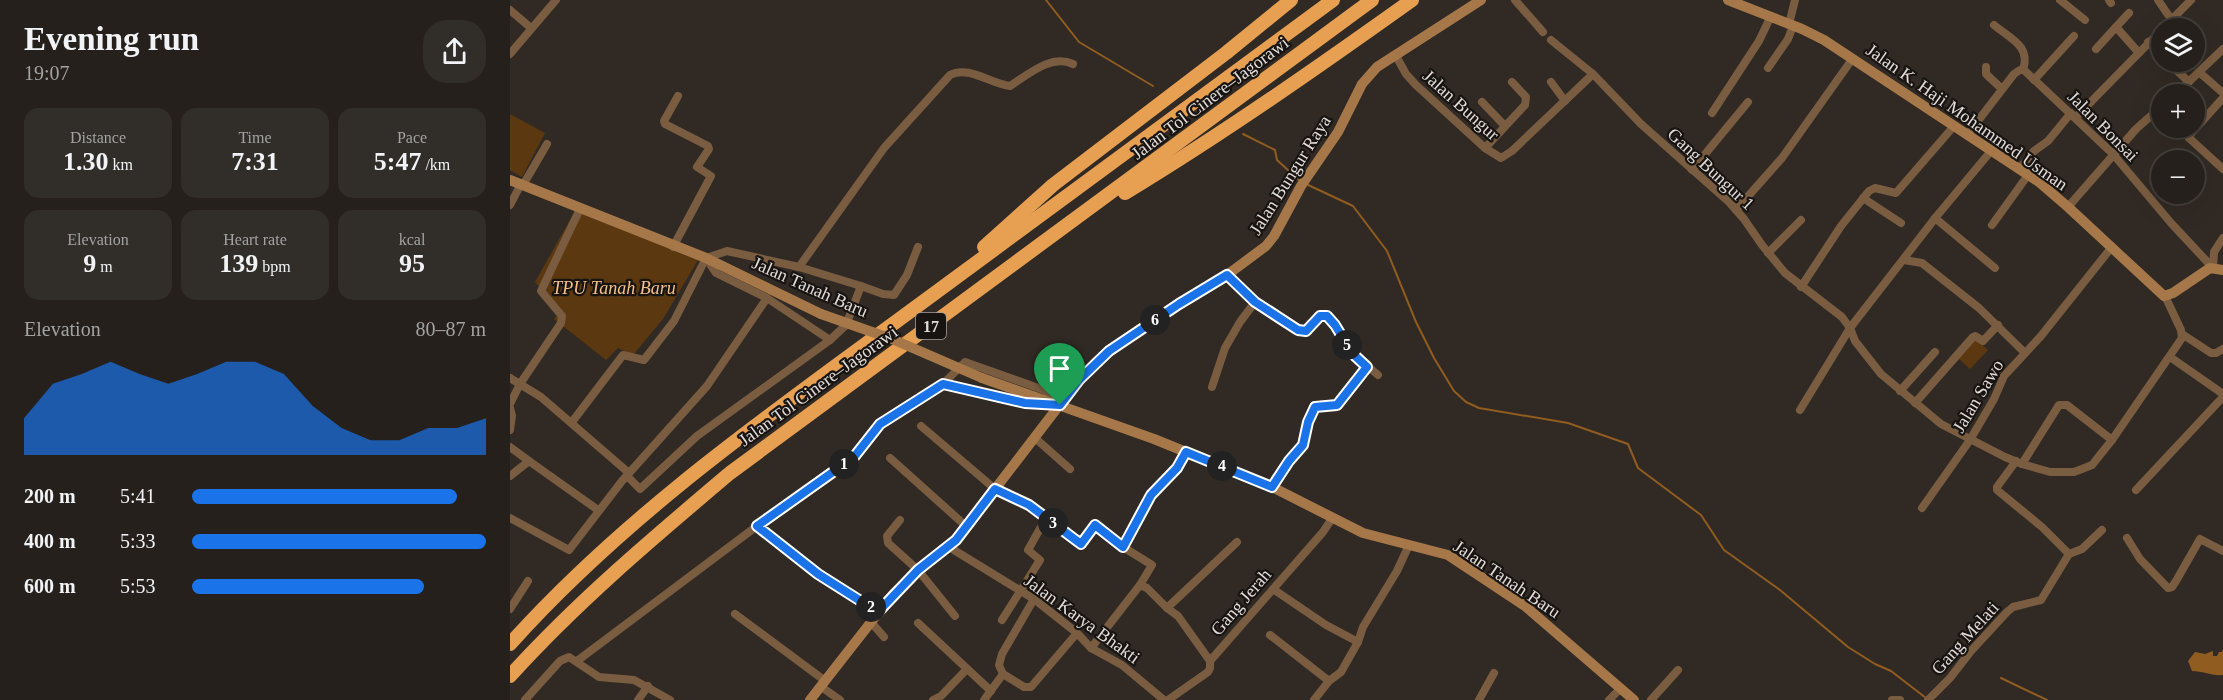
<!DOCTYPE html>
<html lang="en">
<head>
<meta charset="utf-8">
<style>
	:root { --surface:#25201b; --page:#312d28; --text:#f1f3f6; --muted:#a3a3a3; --line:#423e3a; --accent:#1a73e8 }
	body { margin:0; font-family:Georgia,serif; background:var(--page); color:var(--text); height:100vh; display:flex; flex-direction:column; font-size:22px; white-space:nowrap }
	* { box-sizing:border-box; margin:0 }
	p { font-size:20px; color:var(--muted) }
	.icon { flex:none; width:33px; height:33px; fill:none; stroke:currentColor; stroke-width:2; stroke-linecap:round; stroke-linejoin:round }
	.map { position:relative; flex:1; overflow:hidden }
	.panel { display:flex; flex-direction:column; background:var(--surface); width:510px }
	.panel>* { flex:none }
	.buttons { position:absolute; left:1641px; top:18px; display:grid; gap:12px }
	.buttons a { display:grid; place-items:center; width:54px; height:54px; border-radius:50%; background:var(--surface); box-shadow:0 6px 24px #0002,0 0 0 2px var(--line); font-size:30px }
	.pin { position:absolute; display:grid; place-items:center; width:51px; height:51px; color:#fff; margin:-62px -26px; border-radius:50% 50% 50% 0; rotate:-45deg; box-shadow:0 0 6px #0007 }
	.pin .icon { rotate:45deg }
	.km { position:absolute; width:30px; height:30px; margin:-15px; border-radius:50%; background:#222; color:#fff; font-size:16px; line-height:30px; text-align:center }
	.round { display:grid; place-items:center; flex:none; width:63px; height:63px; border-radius:24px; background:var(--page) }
	.headline { display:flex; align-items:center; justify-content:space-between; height:102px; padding:0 24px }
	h1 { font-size:33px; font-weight:700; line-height:45px }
	.metrics { display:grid; grid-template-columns:repeat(3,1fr); gap:9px; height:102px; padding:6px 24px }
	.metrics div { display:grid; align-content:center; border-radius:15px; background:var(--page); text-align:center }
	.metrics b { font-size:26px; font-weight:700 }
	.metrics small { font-size:16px; font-weight:400 }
	.metrics p { font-size:16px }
	.chart { height:168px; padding:12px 24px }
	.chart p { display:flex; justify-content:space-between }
	.chart svg { width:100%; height:108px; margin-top:6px; fill:var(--accent); opacity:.7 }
	ul { padding:0 24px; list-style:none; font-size:20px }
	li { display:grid; grid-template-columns:96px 72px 1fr; align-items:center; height:45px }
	li i { height:15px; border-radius:8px; background:var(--accent) }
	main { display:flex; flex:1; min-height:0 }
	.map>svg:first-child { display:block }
	.green { fill:#5b380f }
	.water { fill:#915c1f }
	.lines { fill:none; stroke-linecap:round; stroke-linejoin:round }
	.stream { stroke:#915c1f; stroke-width:2 }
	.street { stroke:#7a5d41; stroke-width:8 }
	.secondary { stroke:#a67849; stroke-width:10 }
	.highway { stroke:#e79f52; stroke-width:14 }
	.secondary-bridge { stroke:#a67849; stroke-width:10 }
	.route-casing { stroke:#fff; stroke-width:12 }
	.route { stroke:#1a73e8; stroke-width:8 }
	.labels { text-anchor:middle; stroke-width:4.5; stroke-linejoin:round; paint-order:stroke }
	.shield { fill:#171411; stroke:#a4a09c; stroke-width:1.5 }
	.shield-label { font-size:16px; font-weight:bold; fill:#e1dcd8 }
	.street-label { font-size:18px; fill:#e1dcd8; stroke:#171411 }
	.park-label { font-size:18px; font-style:italic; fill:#f6bf89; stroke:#171411 }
</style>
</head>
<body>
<main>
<section class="panel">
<div class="headline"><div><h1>Evening run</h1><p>19:07</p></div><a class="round"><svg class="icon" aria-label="share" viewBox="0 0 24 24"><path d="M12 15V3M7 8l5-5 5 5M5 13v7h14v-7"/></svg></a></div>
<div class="metrics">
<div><p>Distance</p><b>1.30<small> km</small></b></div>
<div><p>Time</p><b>7:31</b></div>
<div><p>Pace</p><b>5:47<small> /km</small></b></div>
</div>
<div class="metrics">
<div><p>Elevation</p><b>9<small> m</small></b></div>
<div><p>Heart rate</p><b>139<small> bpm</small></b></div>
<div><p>kcal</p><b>95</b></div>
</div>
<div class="chart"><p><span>Elevation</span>80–87 m</p>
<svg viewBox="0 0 160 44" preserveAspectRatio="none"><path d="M0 44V29L10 15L20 11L30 6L40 11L50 15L60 11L70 6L80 6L90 11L100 24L110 33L120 38L130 38L140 33L150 33L160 29V44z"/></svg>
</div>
<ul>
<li><b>200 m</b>5:41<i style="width:90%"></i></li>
<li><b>400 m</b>5:33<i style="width:100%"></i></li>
<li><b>600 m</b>5:53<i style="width:79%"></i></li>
</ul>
</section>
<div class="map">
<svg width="1713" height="700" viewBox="0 0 1713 700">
	<rect width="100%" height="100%" fill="#312a24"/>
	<g class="green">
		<path d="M 0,114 L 35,133 L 12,177 L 0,170 Z"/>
		<path d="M 65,211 L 188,260 L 153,319 L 123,355 L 108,348 L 96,360 L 44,319 L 50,310 L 25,282 Z"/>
		<path d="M 1466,339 L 1478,350 L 1460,369 L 1449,359 Z"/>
	</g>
	<path class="water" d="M 1713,649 L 1713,675 C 1701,676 1693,671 1682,671 L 1678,661 L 1685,652 L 1695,654 L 1703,651 L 1703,656 L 1707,656 L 1709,652 L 1712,652 Z"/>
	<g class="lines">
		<g class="stream">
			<path d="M 536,0 L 569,42 L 643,86"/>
			<path d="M 733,134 L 765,150 L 767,160 L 791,182"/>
			<path d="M 796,184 L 843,206 L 877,251 L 906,322 L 924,358 L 944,391 L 956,402 L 969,408 L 1058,423 L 1118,444 L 1128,468 L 1191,515 L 1214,550 L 1270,590 L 1338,647 L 1365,664 L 1381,671 L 1416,698"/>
			<path d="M 1491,678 L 1537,700"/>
		</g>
		<g class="street">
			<path d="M 1005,0 L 1033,32"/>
			<path d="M 1550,0 L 1575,20"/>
			<path d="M 1599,0 L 1601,3"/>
			<path d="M 1648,0 L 1661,19"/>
			<path d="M 0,10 L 21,28"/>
			<path d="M 1279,24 L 1285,0"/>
			<path d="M 1484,25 C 1501,39 1521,46 1513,70"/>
			<path d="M 1606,27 L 1619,13"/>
			<path d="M 1041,40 L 1083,74 L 1131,124 L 1219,202 L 1234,219 L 1252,245 L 1275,273 L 1332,317 L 1340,328 L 1345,341 L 1371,374 L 1431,424 L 1495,457 L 1512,464 L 1540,472 L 1564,472 L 1582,465 L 1602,440 L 1672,338 L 1671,330 L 1655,296"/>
			<path d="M 1638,42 L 1652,55"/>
			<path d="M 1586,49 L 1606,27 L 1629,53"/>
			<path d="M 0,54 L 46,0"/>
			<path d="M 886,56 L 896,74 L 906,85 L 975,148 L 991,158 L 1002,151 L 1083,74"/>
			<path d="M 1658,62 L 1679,82"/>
			<path d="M 1476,67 L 1476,74 L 1492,89"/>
			<path d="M 1258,68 L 1278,39 L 1283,26"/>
			<path d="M 1689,72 L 1713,93"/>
			<path d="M 1524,80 L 1564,36"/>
			<path d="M 1041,82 L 1055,101"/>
			<path d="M 1666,94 L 1713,49"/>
			<path d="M 1713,98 L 1678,137 L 1713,169"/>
			<path d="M 972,102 L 995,126"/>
			<path d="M 1202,113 L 1249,41 L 1260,18"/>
			<path d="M 1566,117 L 1681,0"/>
			<path d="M 1457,135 L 1504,74 L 1510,70 L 1514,70 L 1603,154 L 1661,223 L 1703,268"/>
			<path d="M 975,148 L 1015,105 L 1016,97 L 1002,82"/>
			<path d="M 1509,169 L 1524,151 L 1538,141 L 1561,113"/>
			<path d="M 1182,170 L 1238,102"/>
			<path d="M 13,185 L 37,144"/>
			<path d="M 1353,198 L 1391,223"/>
			<path d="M 0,205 L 11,184"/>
			<path d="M 1558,207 L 1626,129 L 1652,106"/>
			<path d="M 1226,210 L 1272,158 L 1343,58"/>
			<path d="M 1425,218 L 1485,268"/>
			<path d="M 1482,225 L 1518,175"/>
			<path d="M 163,247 L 201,176 L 187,167 L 199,149 L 198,146 L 155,124 L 154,121 L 168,96"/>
			<path d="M 1258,253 L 1291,220"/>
			<path d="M 196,258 L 206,273 L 257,298 L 320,340"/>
			<path d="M 1394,260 L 1412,263 L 1469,308 L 1515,353"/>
			<path d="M 289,267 L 374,148 L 440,75 C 458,65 481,84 500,86 C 519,74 541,54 563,64"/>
			<path d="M 1703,268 L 1704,252 L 1713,238"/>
			<path d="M 717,275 L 745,302 L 788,330 L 796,331 L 809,316 L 817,316 L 825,325 L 842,353 L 868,375"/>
			<path d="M 351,286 L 373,294 L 384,295 L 397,275 L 408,247"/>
			<path d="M 1291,287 L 1331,226 L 1359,191 L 1365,188 L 1386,193 L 1444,126"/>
			<path d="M 1672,334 L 1701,353 L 1706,353 L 1713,349"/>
			<path d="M 1660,357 L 1713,394"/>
			<path d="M 0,378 L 31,397 L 119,473"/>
			<path d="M 433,384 L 515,403 L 537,404"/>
			<path d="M 702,387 L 715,348 L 730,322 L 745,302"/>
			<path d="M 1390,391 L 1425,352"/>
			<path d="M 1405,403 L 1463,337 L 1465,336 L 1473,341 L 1488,325"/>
			<path d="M 0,404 L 10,384 L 51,323 L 52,316 L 31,291 L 70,209"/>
			<path d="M 0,408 L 2,416 L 0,430"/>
			<path d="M 1290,410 L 1340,328 L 1426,217 L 1481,151"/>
			<path d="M 62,422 L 113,355 L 134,360 L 164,321 L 196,258 L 217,251 L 289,267 L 351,286 L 336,325 L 320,340 L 187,436 L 130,489 L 117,476"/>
			<path d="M 411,426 L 485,489 L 519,505 L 571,544 L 584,525 L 613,547 L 642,565 L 630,585"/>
			<path d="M 525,438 L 560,469"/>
			<path d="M 0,447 L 19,461"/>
			<path d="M 380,458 L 457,527"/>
			<path d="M 1506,461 L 1487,487 L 1487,490 L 1532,527 L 1559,554"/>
			<path d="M 1512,464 L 1549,405 L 1557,405 L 1602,440"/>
			<path d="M 0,476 L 19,461 L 88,510"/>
			<path d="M 762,487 L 779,461 L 793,445 L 801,412 L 805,407 L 827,405 L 857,367"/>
			<path d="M 1626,490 L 1713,397"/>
			<path d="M 1412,508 L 1460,440 L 1484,399 L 1494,376 L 1531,336 L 1601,248"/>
			<path d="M 0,518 L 59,550 L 112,481 L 197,386 L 257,298"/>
			<path d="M 390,520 L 377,536 L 378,543 L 408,570 L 445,616"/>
			<path d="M 247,526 L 308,574 L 368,611"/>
			<path d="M 1617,538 L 1630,559 L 1658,588 L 1662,587 L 1666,581 L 1690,539 L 1713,551"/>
			<path d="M 614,546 L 641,495 L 667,468 L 676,452"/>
			<path d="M 439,547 L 524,599 L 567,633 L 581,648 L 612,665 L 654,700"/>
			<path d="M 763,589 L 816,625 L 848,642"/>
			<path d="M 524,599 L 492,654 L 489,665 L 493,674 L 514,687 L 521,687 L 567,633"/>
			<path d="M 657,608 L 727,542"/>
			<path d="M 0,609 L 18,581"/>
			<path d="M 225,614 L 314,680"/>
			<path d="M 492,620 L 530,560 L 518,550 L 536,518"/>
			<path d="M 360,621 L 374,637"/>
			<path d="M 408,623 L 481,691"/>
			<path d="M 760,635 L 819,681"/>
			<path d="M 581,648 L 630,585 L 637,588 L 657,608 L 668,616 L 700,661"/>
			<path d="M 67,661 L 247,526 L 344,457 L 370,424 L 433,384 L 455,362 L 534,390 L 549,403"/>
			<path d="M 310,686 L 330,700"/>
			<path d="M 15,700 L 50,661 L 59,657 L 89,677 L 124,680 L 160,700"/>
			<path d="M 128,700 L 138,686"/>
			<path d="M 423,700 L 431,696 L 457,669"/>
			<path d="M 474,700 L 493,674"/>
			<path d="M 658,700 L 698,672 L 700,668 L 700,661 L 813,532 L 823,517"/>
			<path d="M 804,700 L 819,681 L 831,672 L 848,642 L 853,627 L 887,571 L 899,545"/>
			<path d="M 969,700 L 984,673"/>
			<path d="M 1099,700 L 1111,688"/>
			<path d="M 1141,700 L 1168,670"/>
			<path d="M 1382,700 L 1390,700"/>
			<path d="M 1418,700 L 1440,678 L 1461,651 L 1497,612 L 1503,607 L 1531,600 L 1559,554 L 1572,549 L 1592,530"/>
		</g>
		<g class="secondary">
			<path d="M 1218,0 L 1292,29 L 1314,40 L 1529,182 L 1558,207 L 1654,296 L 1663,293 L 1700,268 L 1713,270"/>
			<path d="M 0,180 L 196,258 L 311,314"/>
			<path d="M 472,378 L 644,439 L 762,487 L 853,533 L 938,555 L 1015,606 L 1124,700"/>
			<path d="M 300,700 L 383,594 L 408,570 L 446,540 L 561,390 L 585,363 L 599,351 L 669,304 L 717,275 L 756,246 L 764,236 L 791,186 L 828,132 L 852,84 L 867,67 L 971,0"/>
		</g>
		<g class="highway">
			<path d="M 615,193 C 714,133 808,67 902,0"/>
			<path d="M 474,247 L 543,185 L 716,53 L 781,0"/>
			<path d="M 0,644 C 113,518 252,420 387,321 C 532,214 677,107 823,0"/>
			<path d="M 0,676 C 67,602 143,538 220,473 L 862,0"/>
		</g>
		<path class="secondary-bridge" d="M 311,314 L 382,339 L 472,378"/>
	</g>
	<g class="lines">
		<defs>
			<path id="route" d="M 717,275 L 745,302 L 788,330 L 796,331 L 810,316 L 817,316 L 825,325 L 842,353 L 857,367 L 827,405 L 805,407 L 798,422 L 793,445 L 779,461 L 762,487 L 676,452 L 667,468 L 641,495 L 613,547 L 585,525 L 571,544 L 519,505 L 485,489 L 446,540 L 408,570 L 368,612 L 308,574 L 247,526 L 344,457 L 370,424 L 433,384 L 515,403 L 550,405 L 569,380 L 599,351 L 669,304 Z"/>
		</defs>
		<use href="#route" class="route-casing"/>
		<use href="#route" class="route"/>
	</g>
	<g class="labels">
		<rect class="shield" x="406" y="313" width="30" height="26" rx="4.5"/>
		<g class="shield-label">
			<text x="421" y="332">17</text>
		</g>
		<g class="street-label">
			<text transform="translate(700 98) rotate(-37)" y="6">Jalan Tol Cinere–Jagorawi</text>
			<text transform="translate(951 105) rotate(42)" y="6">Jalan Bungur</text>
			<text transform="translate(1457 117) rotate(35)" y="6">Jalan K. Haji Mohammed Usman</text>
			<text transform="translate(1593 126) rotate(45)" y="6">Jalan Bonsai</text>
			<text transform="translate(1201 169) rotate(43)" y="6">Gang Bungur 1</text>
			<text transform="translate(780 175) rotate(-58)" y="6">Jalan Bungur Raya</text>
			<text transform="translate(300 287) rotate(24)" y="6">Jalan Tanah Baru</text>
			<text transform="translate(308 386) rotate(-36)" y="6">Jalan Tol Cinere–Jagorawi</text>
			<text transform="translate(1468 396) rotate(-59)" y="6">Jalan Sawo</text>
			<text transform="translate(997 579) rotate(34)" y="6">Jalan Tanah Baru</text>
			<text transform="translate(731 602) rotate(-49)" y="6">Gang Jerah</text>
			<text transform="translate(572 619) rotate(36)" y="6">Jalan Karya Bhakti</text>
			<text transform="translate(1455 638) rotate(-48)" y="6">Gang Melati</text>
		</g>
		<g class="park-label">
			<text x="104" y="294">TPU Tanah Baru</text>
		</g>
	</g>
</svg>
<div class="buttons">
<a><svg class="icon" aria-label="layers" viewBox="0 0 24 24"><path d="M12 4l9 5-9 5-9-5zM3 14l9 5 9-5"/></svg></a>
<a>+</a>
<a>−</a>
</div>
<div class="pin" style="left:550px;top:405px;background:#1e9e55"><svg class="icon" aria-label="arrive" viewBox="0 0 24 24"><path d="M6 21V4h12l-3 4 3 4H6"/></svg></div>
<b class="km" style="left:334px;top:464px">1</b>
<b class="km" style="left:361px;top:607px">2</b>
<b class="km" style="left:543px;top:523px">3</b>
<b class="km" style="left:712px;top:466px">4</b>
<b class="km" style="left:837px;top:345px">5</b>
<b class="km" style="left:645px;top:320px">6</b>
</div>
</main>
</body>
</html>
